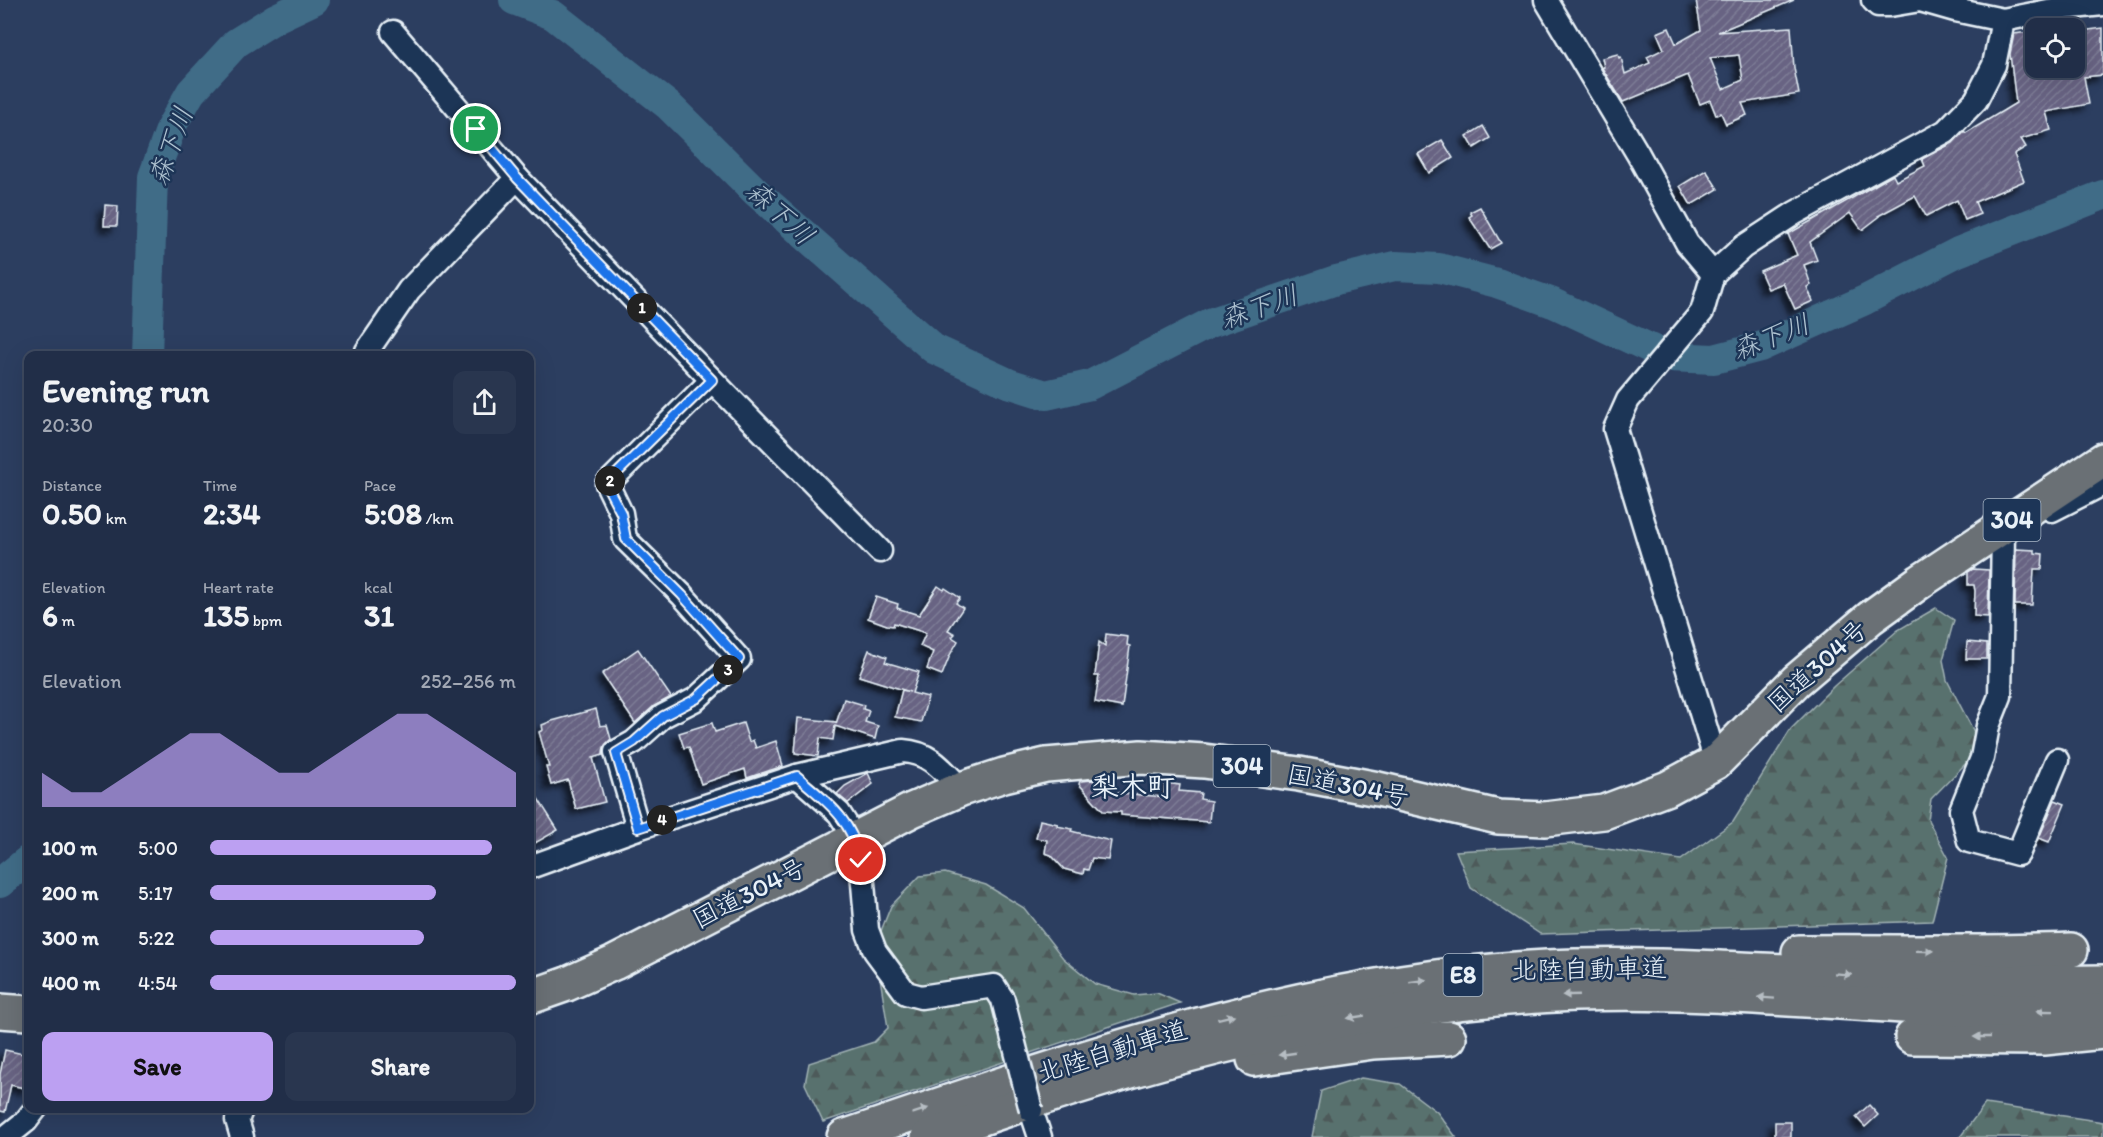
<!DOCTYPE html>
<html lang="en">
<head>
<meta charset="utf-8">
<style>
	:root { --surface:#212e48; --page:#29364f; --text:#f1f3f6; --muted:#a2a8b4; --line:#3e4a60; --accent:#bca0f2 }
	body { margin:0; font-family:Itim,"Klee One",sans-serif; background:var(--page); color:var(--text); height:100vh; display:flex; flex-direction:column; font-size:22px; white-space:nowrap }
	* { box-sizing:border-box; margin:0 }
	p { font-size:20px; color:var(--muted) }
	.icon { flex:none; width:33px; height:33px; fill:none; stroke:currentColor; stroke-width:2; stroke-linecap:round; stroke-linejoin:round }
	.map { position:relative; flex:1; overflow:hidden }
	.side { position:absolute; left:24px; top:351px; width:510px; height:762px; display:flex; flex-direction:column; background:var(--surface); border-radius:12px; box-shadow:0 6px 24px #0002,0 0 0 2px var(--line) }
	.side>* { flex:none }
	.tools { position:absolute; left:2025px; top:18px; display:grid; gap:12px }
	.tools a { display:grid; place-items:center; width:60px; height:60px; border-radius:12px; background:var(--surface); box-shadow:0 6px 24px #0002,0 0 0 2px var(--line); font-size:30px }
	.pin { position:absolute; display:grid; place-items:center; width:51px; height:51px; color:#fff; margin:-26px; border:3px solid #fff; border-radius:50%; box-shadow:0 2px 6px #0007 }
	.km { position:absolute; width:30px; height:30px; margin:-15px; border-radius:50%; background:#222; color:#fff; font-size:16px; line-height:30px; text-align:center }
	.round { display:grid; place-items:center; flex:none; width:63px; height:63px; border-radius:12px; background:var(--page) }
	.summary { display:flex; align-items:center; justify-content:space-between; height:102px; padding:0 18px }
	h1 { font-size:33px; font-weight:800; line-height:45px }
	.stats { display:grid; grid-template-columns:repeat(3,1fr); gap:9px; height:102px; padding:6px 18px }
	.stats div { display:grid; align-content:center }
	.stats b { font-size:30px; font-weight:800 }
	.stats small { font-size:16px; font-weight:400 }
	.stats p { font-size:16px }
	.chart { height:168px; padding:12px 18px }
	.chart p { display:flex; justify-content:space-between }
	.chart svg { width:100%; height:108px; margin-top:6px; fill:var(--accent); opacity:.7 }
	.cta { display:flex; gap:12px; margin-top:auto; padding:12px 18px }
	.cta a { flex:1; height:69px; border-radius:12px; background:var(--accent); color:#111; font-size:24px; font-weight:800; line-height:69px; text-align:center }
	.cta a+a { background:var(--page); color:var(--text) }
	ul { padding:0 18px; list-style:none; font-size:20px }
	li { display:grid; grid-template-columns:96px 72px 1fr; align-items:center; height:45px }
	li i { height:15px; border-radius:8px; background:var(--accent) }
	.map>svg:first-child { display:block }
	.forest { fill:url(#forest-firs); stroke:#a0b1b3; stroke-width:1.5 }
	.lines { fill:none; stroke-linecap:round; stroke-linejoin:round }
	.river { stroke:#416c87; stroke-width:30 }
	.building { fill:url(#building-hatch); stroke:#e8f1f8; stroke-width:1.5; fill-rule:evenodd; filter:url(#shadow) }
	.minor-casing { stroke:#e8f1f8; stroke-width:27 }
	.highway-casing { stroke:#e8f1f8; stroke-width:38 }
	.minor { stroke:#1d3557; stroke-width:22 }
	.highway { stroke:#6a7074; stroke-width:33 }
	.minor-bridge-casing { stroke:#e8f1f8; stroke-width:27; stroke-linecap:butt }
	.minor-bridge { stroke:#1d3557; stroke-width:22 }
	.oneway { fill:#b6bdc3 }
	.route-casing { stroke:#fff; stroke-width:12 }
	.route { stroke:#1a73e8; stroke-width:8 }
	.labels { text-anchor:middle; stroke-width:5; stroke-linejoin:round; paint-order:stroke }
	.shield { fill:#1d3557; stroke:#abb9c8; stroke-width:1.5 }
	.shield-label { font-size:24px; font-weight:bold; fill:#e8f1f8 }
	.street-label { font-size:26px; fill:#e8f1f8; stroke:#1d3557 }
	.water-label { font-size:27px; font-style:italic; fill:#aec2d0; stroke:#1d3557 }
	.quarter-label { font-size:28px; font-weight:bold; fill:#e8f1f8; stroke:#1d3557 }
</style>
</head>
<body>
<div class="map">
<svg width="2103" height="1137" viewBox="0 0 2103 1137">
	<defs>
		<pattern id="forest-firs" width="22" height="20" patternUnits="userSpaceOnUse" patternTransform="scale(1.5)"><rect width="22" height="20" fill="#58716e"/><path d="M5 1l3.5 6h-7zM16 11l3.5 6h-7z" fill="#4e5a5a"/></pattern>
		<pattern id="building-hatch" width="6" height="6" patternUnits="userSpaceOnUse" patternTransform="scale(1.5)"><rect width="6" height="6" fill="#676483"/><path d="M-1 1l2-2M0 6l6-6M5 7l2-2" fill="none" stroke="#7d7b95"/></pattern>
		<filter id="shadow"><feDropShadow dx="-5.5" dy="5.5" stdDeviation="3" flood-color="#0009"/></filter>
	</defs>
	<rect width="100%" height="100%" fill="#2c3e60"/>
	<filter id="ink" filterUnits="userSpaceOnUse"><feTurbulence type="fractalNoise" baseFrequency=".0167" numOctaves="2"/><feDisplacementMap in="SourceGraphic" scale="12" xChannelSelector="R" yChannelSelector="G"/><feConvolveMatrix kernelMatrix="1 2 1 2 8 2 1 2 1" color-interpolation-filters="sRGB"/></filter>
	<g filter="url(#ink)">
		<g class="forest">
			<path d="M 1936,608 L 1954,620 L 1943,660 L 1947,680 L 1975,734 L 1974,755 L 1931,799 L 1928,820 L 1948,857 L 1932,921 L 1540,934 L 1471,888 L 1456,851 L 1573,844 L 1681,860 L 1733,822 L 1791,729 L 1834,686 L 1898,630 Z"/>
			<path d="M 945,873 L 986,885 L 1024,908 L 1063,958 L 1095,984 L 1134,995 L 1157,993 L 1180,1003 L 823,1122 L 805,1084 L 809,1063 L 874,1042 L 888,1028 L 875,946 L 891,906 L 920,876 Z"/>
			<path d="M 1361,1078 L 1400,1084 L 1437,1112 L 1456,1137 L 1312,1137 L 1321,1091 Z"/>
			<path d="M 1985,1104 L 2103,1122 L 2103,1137 L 1960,1137 Z"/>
		</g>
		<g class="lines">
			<g class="river">
				<path d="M 514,0 L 553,15 L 669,106 L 757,193 L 934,349 L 1008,383 L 1046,395 L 1090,385 L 1210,323 L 1336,280 L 1395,266 L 1439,268 L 1497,283 L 1553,303 L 1669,357 L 1714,359 L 1760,347 L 1865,300 L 1958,252 L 2103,195"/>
				<path d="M 147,356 L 153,177 L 172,125 L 191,92 L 236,43 L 276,18 L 314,0"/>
				<path d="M 0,883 L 28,860"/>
			</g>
		</g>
		<g class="building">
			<path d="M 1696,0 L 1794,0 L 1718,32 L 1791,27 L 1794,68 L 1799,94 L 1742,103 L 1747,115 L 1726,124 L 1721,113 L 1716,115 L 1710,100 L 1700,104 L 1688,75 L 1623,102 L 1602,68 L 1604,67 L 1602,58 L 1618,54 L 1619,58 L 1621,57 L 1625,74 L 1650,63 L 1647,57 L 1664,49 L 1657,33 L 1669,28 L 1676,44 L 1701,30 ZM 1739,55 L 1743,80 L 1723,89 L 1710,58 Z"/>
			<path d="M 2103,28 L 2103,75 L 2084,77 L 2089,104 L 2046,112 L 2051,130 L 2021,139 L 2026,147 L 2014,154 L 2024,181 L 1975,202 L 1980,214 L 1965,220 L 1957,200 L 1926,216 L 1915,196 L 1878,216 L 1879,217 L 1862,230 L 1850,213 L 1810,242 L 1817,260 L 1804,265 L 1811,285 L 1807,287 L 1813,301 L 1795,309 L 1783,283 L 1768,289 L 1760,271 L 1797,255 L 1788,234 L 1893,175 L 1896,181 L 1925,166 L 1922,159 L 1953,143 L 1964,131 L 1966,133 L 2016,103 L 2010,54 L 2014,34 L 2036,31 L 2036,68 L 2074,68 L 2074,32 Z"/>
			<path d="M 1483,126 L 1490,138 L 1474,148 L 1467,136 Z"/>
			<path d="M 1442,140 L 1453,158 L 1429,173 L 1418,154 Z"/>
			<path d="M 1706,170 L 1718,189 L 1691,205 L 1680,186 Z"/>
			<path d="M 105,205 L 118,206 L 117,226 L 104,226 Z"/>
			<path d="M 1480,207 L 1501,243 L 1490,249 L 1469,217 L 1472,215 L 1470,212 Z"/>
			<path d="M 2016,549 L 2035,550 L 2035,553 L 2043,554 L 2042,569 L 2034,569 L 2032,605 L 2015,605 Z"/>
			<path d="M 1973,569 L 1989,570 L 1988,617 L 1974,616 L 1975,591 L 1974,585 L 1968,585 L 1968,572 Z"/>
			<path d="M 938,586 L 944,590 L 945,588 L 960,598 L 956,603 L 963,608 L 948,630 L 955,634 L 952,637 L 958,641 L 950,655 L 942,675 L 927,669 L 933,652 L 920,646 L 926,633 L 894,623 L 893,626 L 887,625 L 868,618 L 876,597 L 898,604 L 897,608 L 919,615 Z"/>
			<path d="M 1106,634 L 1128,637 L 1127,645 L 1130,646 L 1122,707 L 1095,702 L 1099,676 L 1095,676 L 1099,642 L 1105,646 Z"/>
			<path d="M 1967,642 L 1987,644 L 1987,659 L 1966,659 Z"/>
			<path d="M 638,649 L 671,697 L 654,706 L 635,723 L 602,674 Z"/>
			<path d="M 869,650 L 887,657 L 885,662 L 919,672 L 912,693 L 928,697 L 921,722 L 895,717 L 902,690 L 910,692 L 859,676 Z"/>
			<path d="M 844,699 L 864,705 L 863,709 L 869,711 L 865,722 L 878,726 L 875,739 L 835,726 L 833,740 L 820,738 L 818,756 L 795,753 L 798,718 L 836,722 L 836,724 Z"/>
			<path d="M 596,709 L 600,726 L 607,725 L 611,739 L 605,745 L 603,755 L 593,758 L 605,802 L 576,809 L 568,780 L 551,785 L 546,767 L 549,767 L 539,732 L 543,730 L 542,725 L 552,721 Z"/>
			<path d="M 712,723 L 715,732 L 743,723 L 749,742 L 753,740 L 756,748 L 776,741 L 783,766 L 747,778 L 745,769 L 701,784 L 689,747 L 684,748 L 679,733 Z"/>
			<path d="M 868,773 L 873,784 L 848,803 L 837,794 L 845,786 Z"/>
			<path d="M 1094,780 L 1094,786 L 1108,787 L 1108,792 L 1164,797 L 1165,783 L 1180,785 L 1179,791 L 1201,793 L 1200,799 L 1211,801 L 1209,822 L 1121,815 L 1121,812 L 1103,811 L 1079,784 L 1080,781 Z"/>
			<path d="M 530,786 L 558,830 L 535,843 L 530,834 Z"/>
			<path d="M 2055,800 L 2065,804 L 2049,842 L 2039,838 Z"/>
			<path d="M 1040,820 L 1058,824 L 1057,826 L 1072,829 L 1071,831 L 1111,841 L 1108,860 L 1092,858 L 1088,870 L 1084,869 L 1083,874 L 1064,869 L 1051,855 L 1045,853 L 1047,840 L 1036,838 Z"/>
			<path d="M 5,1050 L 28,1055 L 28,1089 L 11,1085 L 5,1112 L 0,1111 L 0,1074 Z"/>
			<path d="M 1869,1105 L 1878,1115 L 1865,1127 L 1856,1117 Z"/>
			<rect x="1775" y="1122" width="16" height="15"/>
		</g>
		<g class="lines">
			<defs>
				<g id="minor">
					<path d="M 1546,0 L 1638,154 L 1687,243 L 1713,274"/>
					<path d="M 1873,0 L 1878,5 L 1890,5 L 1920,0 L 1955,10 L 2003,20 L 2063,8 L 2103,4"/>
					<path d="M 393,32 L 517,178 L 712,380 L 880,551"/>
					<path d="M 366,356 L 367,351 L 409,290 L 517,178"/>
					<path d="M 2052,510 L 2103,484"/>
					<path d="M 2003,534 L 2000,696 L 1988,726 L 1982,758 L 1961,810 L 1969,841 L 2018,854 L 2057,760"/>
					<path d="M 1716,762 L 1615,429 L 1628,400 L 1702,312 L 1713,274 L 1743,247 L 1795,213 L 1946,131 L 1976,100 L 1994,65 L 2003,20"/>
					<path d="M 797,776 L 839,813 L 855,838 L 861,860 L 867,930 L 875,951 L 906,993 L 921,997 L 994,986 L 1003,1000"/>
					<path d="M 638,828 L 616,752 L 634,742 L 663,716 L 696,699 L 739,659 L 682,595 L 625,539 L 621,513 L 607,484 L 712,380"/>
					<path d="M 530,867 L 638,828 L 797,776 L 903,751 C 932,753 943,771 961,789"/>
					<path d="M 242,1108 L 237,1120 L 242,1137"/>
					<path d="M 1031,1110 L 1040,1137"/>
					<path d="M 6,1137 L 26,1121 L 36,1108"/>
				</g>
				<g id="highway">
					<path d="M 1799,952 C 1890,951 1980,954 2071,950"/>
					<path d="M 530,997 L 567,984 L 614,963 L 912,810 L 961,789 L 1004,775 L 1046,765 L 1141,757 L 1204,761 L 1299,774 L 1378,789 L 1498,817 L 1545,819 L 1604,812 L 1668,788 L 1716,762 L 1796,681 L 1870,618 L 1921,581 L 2103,460"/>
					<path d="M 0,1011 L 28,1013"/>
					<path d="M 1912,1037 L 2044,1038 L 2103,1032"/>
					<path d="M 1254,1059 L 1373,1042 L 1449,1038"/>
					<path d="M 844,1137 C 1081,1057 1322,972 1575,966 C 1751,962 1927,986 2103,982"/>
					<path d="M 928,1137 C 1137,1062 1353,1002 1576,994 C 1752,988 1927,1016 2103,1011"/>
				</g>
			</defs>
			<use href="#minor" class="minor-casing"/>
			<use href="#highway" class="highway-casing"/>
			<use href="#minor" class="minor"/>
			<use href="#highway" class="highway"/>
			<defs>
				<path id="minor-bridge" d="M 1003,1000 L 1031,1110"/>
			</defs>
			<use href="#minor-bridge" class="minor-bridge-casing"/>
			<use href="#minor-bridge" class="minor-bridge"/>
		</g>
		<defs><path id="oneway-solid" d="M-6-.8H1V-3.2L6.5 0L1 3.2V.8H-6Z" transform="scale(1.5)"/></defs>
		<g class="oneway">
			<use href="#oneway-solid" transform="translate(1925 951) rotate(1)"/>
			<use href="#oneway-solid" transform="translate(1843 974) rotate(4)"/>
			<use href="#oneway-solid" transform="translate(1418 981) rotate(-8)"/>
			<use href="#oneway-solid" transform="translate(1571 995) rotate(178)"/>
			<use href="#oneway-solid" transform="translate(1766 998) rotate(-176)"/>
			<use href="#oneway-solid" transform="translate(2045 1011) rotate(-179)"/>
			<use href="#oneway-solid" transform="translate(1226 1017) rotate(-14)"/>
			<use href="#oneway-solid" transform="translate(1356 1017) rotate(171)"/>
			<use href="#oneway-solid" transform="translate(1982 1037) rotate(-180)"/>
			<use href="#oneway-solid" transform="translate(1287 1054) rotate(172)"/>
			<use href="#oneway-solid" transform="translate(920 1111) rotate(-19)"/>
		</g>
	</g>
	<g class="lines" filter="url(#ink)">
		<defs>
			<path id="route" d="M 476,129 L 517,178 L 712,380 L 606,484 L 621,513 L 626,539 L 682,595 L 739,659 L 696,699 L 663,716 L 634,742 L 616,753 L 638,828 L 797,776 C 829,804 849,816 861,860"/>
		</defs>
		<use href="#route" class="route-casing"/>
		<use href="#route" class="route"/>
	</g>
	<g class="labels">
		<g class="shield">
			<rect x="1983.5" y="499" width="57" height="42" rx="4.5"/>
			<rect x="1213.5" y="745" width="57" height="42" rx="4.5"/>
			<rect x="1443.5" y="954" width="39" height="42" rx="4.5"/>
		</g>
		<g class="shield-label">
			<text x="2012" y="528">304</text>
			<text x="1242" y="774">304</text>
			<text x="1463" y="983">E8</text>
		</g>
		<g class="street-label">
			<text transform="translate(1817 666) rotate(-42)" y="9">国道304号</text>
			<text transform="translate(1348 785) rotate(11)" y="9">国道304号</text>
			<text transform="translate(749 893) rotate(-27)" y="9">国道304号</text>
			<text transform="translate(1589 969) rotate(-1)" y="9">北陸自動車道</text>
			<text transform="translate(1112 1051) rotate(-17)" y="9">北陸自動車道</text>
		</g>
		<g class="water-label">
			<text transform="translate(171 146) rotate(-70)" y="9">森下川</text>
			<text transform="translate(780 213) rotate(42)" y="9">森下川</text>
			<text transform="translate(1259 307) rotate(-19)" y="9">森下川</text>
			<text transform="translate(1771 337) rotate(-21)" y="9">森下川</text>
		</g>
		<g class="quarter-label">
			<text x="1133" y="796">梨木町</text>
		</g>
	</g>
</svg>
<div class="tools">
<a><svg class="icon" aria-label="locate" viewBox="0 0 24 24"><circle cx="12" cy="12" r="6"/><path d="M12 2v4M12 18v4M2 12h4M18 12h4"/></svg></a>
</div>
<div class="pin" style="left:476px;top:129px;background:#1e9e55"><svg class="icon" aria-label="arrive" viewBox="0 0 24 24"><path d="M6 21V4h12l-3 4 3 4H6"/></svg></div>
<div class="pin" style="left:861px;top:860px;background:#d93025"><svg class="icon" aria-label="check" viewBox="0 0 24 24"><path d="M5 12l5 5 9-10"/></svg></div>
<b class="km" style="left:642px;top:308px">1</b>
<b class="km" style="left:610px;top:481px">2</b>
<b class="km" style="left:728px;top:670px">3</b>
<b class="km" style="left:662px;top:820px">4</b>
<section class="side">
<div class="summary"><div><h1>Evening run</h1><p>20:30</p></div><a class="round"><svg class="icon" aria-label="share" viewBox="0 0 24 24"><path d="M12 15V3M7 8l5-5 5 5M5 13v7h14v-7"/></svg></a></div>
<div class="stats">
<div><p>Distance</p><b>0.50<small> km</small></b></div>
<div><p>Time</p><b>2:34</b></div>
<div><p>Pace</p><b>5:08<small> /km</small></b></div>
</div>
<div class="stats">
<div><p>Elevation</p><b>6<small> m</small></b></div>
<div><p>Heart rate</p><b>135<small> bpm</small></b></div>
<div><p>kcal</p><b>31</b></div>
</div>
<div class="chart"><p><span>Elevation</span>252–256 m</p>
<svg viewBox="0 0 160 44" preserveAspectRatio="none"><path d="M0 44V30L10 38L20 38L30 30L40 22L50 14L60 14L70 22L80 30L90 30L100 22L110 14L120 6L130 6L140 14L150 22L160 30V44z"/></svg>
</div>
<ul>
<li><b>100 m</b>5:00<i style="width:92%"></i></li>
<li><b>200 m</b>5:17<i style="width:74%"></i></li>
<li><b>300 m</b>5:22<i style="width:70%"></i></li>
<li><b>400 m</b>4:54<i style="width:100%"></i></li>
</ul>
<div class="cta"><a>Save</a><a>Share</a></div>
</section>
</div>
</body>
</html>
